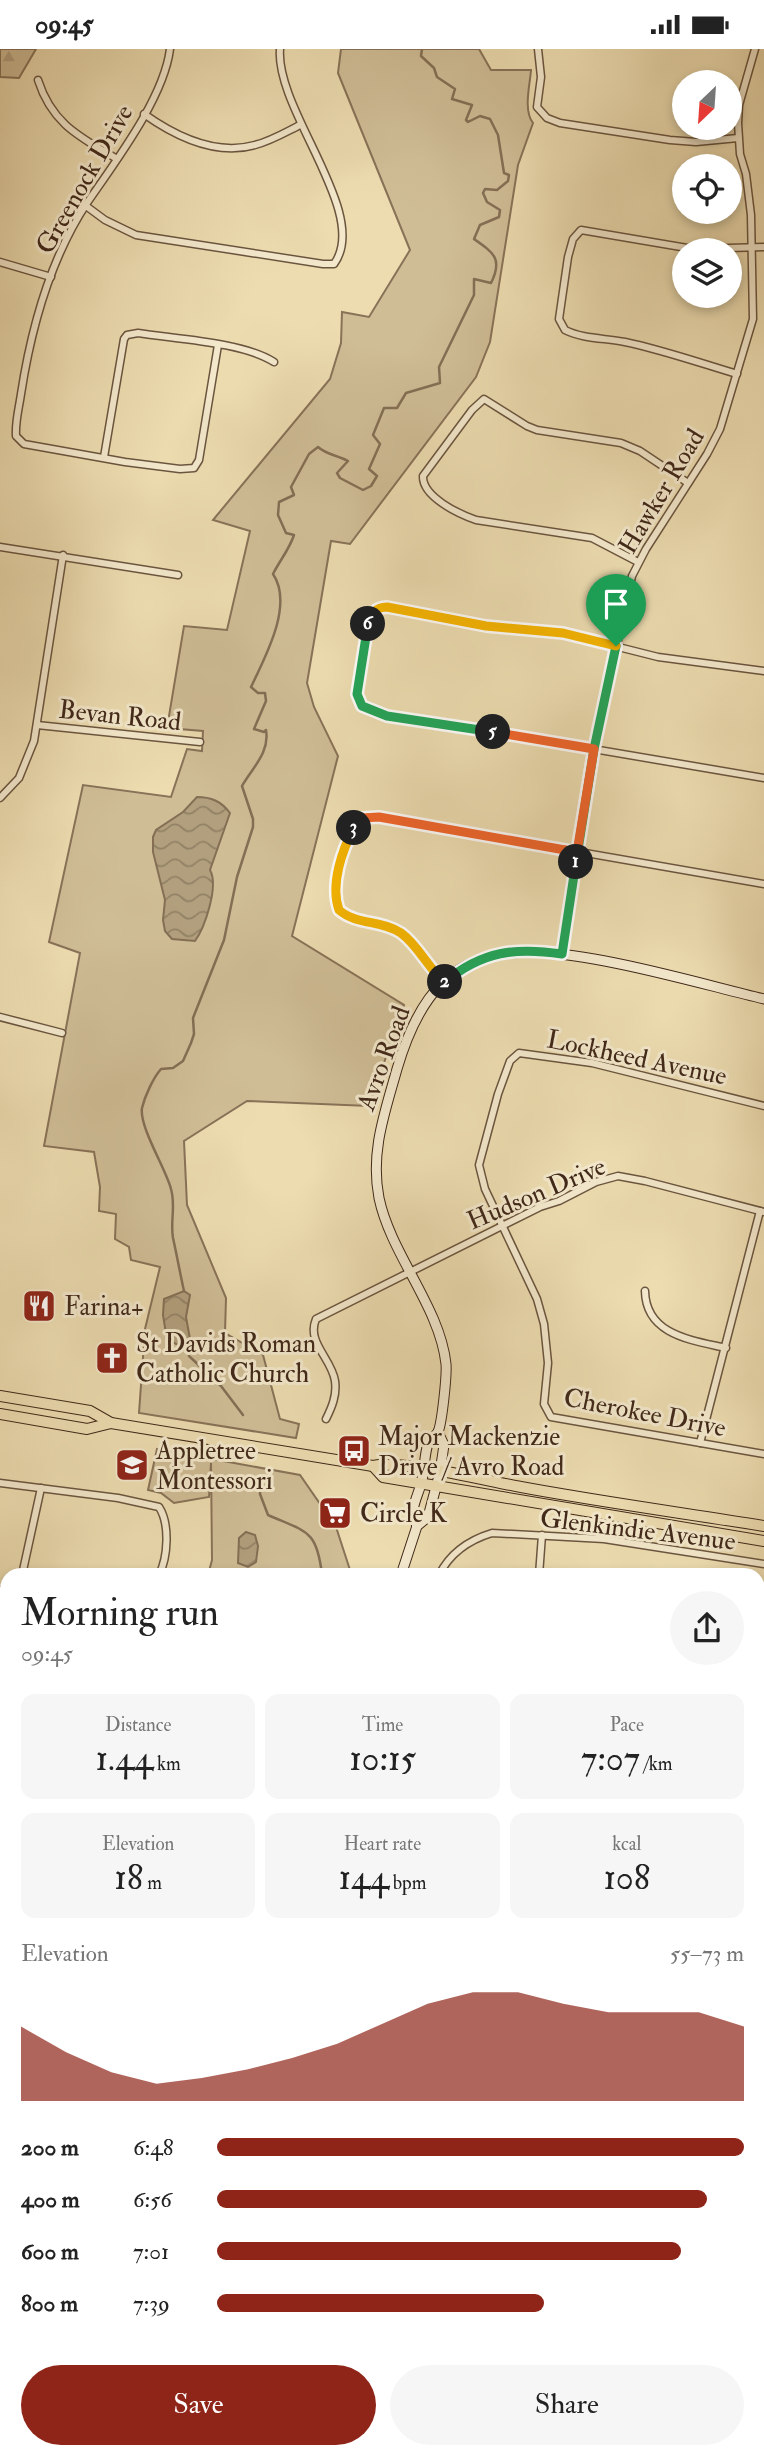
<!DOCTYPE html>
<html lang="en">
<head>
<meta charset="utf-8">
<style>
	:root { --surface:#fff; --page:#f6f6f6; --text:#222; --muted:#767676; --accent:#8f2418 }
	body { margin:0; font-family:"IM FELL Double Pica",serif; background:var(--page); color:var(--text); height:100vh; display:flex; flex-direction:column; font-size:26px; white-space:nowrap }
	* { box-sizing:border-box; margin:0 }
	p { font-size:23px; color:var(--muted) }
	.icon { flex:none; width:38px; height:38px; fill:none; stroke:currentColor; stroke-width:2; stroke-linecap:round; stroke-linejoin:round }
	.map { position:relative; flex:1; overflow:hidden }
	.details { position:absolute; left:0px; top:1519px; width:765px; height:891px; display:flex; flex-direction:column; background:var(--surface); border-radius:21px 21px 0 0; box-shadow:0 4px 10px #0003 }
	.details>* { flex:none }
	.needle { width:46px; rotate:205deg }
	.controls { position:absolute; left:672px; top:21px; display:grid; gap:14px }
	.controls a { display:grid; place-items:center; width:70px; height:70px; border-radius:50%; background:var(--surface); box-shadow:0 4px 10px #0003; font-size:35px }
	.pin { position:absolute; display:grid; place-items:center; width:60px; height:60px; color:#fff; margin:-72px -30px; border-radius:50% 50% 50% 0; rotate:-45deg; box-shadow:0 0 7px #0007 }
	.pin .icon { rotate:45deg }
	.km { position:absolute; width:35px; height:35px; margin:-18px; border-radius:50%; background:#222; color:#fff; font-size:19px; line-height:35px; text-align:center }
	.round { display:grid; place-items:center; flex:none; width:74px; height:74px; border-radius:37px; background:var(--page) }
	.head { display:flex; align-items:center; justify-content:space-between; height:119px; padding:0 21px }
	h1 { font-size:38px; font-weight:600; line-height:52px }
	.stats { display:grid; grid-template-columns:repeat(3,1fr); gap:10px; height:119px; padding:7px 21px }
	.stats div { display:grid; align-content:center; border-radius:14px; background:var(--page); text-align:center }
	.stats b { font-size:35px; font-weight:600 }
	.stats small { font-size:19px; font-weight:400 }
	.stats p { font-size:19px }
	.chart { height:196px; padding:14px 21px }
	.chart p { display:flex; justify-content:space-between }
	.chart svg { width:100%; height:126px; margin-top:7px; fill:var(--accent); opacity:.7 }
	.button { display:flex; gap:14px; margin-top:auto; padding:14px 21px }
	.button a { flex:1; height:80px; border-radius:42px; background:var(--accent); color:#fff; font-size:28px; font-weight:600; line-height:80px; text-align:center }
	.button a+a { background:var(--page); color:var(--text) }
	ul { padding:0 21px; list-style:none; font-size:23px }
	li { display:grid; grid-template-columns:112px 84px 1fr; align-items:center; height:52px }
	li i { height:18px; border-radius:9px; background:var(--accent) }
	.status { display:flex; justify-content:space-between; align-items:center; height:49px; padding:0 35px; background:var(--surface); direction:ltr }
	.status svg { height:19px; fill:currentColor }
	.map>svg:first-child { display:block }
	.forest { fill:url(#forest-firs); stroke:#887258; stroke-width:2 }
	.park { fill:#cfbd96; stroke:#887258; stroke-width:2 }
	.water { fill:url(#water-waves); stroke:#846f55; stroke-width:2 }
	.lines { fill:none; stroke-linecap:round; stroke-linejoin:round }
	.stream { stroke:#846f55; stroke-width:2.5 }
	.street-casing { stroke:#6b553f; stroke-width:9 }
	.secondary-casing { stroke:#402819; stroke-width:11 }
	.primary-casing { stroke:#402819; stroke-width:12 }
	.street { stroke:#f3e8cc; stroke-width:6 }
	.secondary { stroke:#f3e8cc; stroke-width:9 }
	.primary { stroke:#ecdcb0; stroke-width:10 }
	.split-1-casing { stroke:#fff; stroke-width:14 }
	.split-2-casing { stroke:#fff; stroke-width:14 }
	.split-3-casing { stroke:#fff; stroke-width:14 }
	.split-4-casing { stroke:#fff; stroke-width:14 }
	.split-5-casing { stroke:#fff; stroke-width:14 }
	.split-6-casing { stroke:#fff; stroke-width:14 }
	.split-7-casing { stroke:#fff; stroke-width:14 }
	.split-1 { stroke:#22a559; stroke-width:9 }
	.split-2 { stroke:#22a559; stroke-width:9 }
	.split-3 { stroke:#f5b400; stroke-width:9 }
	.split-4 { stroke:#f0652b; stroke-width:9 }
	.split-5 { stroke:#f0652b; stroke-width:9 }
	.split-6 { stroke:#22a559; stroke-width:9 }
	.split-7 { stroke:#f5b400; stroke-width:9 }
	.labels { text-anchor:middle; stroke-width:6; stroke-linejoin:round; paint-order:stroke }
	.street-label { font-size:26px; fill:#402819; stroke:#f3e8cc }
	.poi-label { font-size:26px; fill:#402819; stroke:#f3e8cc; text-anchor:start }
</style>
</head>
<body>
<div class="status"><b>09:45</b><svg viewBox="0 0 49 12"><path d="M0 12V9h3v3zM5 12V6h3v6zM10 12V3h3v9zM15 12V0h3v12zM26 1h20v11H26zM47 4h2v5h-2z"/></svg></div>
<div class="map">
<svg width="764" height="2409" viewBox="0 0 764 2409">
	<defs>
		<pattern id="forest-firs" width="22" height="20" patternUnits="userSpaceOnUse" patternTransform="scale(1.75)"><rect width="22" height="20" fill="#cfbd96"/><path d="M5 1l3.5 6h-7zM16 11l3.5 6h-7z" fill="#b3a281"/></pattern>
		<pattern id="water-waves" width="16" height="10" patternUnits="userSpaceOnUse" patternTransform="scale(1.75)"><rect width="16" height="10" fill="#b29f7d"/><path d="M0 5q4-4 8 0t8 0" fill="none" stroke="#928266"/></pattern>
	</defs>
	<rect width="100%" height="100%" fill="#ecdcb0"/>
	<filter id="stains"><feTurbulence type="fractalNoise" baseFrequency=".00286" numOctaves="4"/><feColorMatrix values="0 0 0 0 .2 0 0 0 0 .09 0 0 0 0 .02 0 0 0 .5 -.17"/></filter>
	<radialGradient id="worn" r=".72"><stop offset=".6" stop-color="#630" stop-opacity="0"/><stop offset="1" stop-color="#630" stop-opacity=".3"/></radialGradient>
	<path class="forest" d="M 0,0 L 36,0 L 19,29 L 0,28 Z"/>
	<g class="park">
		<path d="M 341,0 L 479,0 L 491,21 L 531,21 C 530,36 523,61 533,74 L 518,116 L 490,293 L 476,328 L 350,495 L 331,492 L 307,634 L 314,658 L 338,707 L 292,887 L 404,956 L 369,1057 L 247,1052 L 184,1092 L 187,1156 L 226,1249 L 225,1284 L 263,1306 L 280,1370 L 299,1375 L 296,1389 L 139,1364 L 145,1280 L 160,1218 L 131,1211 L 129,1198 L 115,1190 L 116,1165 L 99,1162 L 100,1138 L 94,1103 L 44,1097 L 80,904 L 49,893 L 83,736 L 171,748 L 187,700 L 202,702 L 203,682 L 167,679 L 184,577 L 227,581 L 250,482 L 213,471 L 330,330 L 341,294 L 342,263 L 369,268 L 410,201 L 338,24 Z"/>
		<path d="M 157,1400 L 300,1426 L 336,1478 L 350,1521 L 370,1526 L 208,1526 L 212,1511 L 211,1414 L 209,1448 L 174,1454 L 161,1444 L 148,1441 Z"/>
		<path d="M 0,2382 L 7,2382 L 7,2403 L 254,2403 L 258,2409 L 0,2409 Z"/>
	</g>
	<g class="water">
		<path d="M 197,748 C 211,748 221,752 230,764 L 210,821 C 219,837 205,878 195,892 L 172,890 L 165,882 L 163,871 L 165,851 L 153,803 L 153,788 L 156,781 L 183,763 Z"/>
		<path d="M 184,1242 L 190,1246 L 186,1268 L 190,1290 L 188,1296 L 183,1298 L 167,1291 L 163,1266 L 164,1250 Z"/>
		<path d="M 246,1483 L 255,1486 L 258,1497 L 256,1513 L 248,1518 L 238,1514 L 239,1489 Z"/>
		<path d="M 87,2403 L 228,2403 L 232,2409 L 86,2409 Z"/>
	</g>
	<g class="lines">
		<g class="stream">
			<path d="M 184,1242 C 180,1224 177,1207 173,1189 C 170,1173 176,1157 171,1140 C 166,1120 139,1078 142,1059 C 145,1047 153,1029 161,1020 L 173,1019 L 183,1012 L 191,994 L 194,985 L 193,969 L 224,891 L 237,828 L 253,778 L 253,770 L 242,737 C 252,719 270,704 266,681 L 264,683 L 254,680 L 266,652 L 265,644 L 258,644 L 251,638 C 265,608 294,556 273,525 C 280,511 289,501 294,486 L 286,484 L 278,466 L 279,453 L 294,446 L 291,438 L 309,405 L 318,398 C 327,406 337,406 348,412 L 337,424 L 340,429 L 363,441 L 371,437 L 377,427 L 369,420 L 380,395 L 373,386 L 384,359 L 397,359 L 406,344 L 440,334 L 439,318 L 474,246 L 474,230 L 491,234 C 503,210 494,204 474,190 L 480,176 L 499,168 L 500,161 L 487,153 L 483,144 L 485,140 L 497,141 L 508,132 L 509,126 L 504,124 L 498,86 L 490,70 L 480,67 L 468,73 L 466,71 L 472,56 L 452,50 L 455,40 L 437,28 L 434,19 L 421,7 L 422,0"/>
			<path d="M 188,1296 L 189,1307 L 221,1337 L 243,1366"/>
			<path d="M 261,1430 L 260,1445 L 268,1466 C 307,1483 317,1481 322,1526"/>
		</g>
		<defs>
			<g id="street">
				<path d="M 170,0 C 164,49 115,113 87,154 C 50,210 31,280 21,345 C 19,359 15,373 16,387 L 24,395 L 125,413 L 180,420 L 194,419 L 199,411 L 218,296"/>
				<path d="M 538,0 L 541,28 L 537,58 L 547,69 L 560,74 L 670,91 L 696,93 L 738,89"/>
				<path d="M 38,31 C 52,75 80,88 117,110"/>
				<path d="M 144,65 C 175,87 216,107 255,96 C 271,92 286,83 300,76"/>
				<path d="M 86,157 L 105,171 L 136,186 L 323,215 L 334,215 C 371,165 275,61 280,0"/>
				<path d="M 0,213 L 51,228"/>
				<path d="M 737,325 C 700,314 663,301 625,293 C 605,289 583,290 565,281 L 559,270 L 568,208 L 573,190 L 581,181 L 693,200 L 764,198"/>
				<path d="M 104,408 L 124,290 L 127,286 L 138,284 C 176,290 243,293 274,313"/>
				<path d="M 0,498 L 178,526"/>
				<path d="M 638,513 L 592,489 L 476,471 C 459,465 422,448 423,427 L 472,361 L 484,350 L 527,377 L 537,381 L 621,394 L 640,402 L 688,434"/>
				<path d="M 764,622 L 658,608 L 563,584 L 486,577 L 381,558 L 370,568 L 358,636 L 357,645 L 362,657 L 387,667 L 434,673 L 764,729"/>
				<path d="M 37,676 L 200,693"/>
				<path d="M 0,749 L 19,729 L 34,692 L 63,506"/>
				<path d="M 562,905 L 594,700 L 632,527 L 646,500 L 707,405 L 720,380 L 753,270 L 751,166 L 746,125 L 740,105 L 738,74 L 739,56 L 755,0"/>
				<path d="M 444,934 C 427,912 412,886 385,876 C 370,871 352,872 339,861 C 331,837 343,786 362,769 L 379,768 L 764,835"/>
				<path d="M 0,968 L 62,984"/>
				<path d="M 764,1057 L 592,1014 L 519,1004 L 510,1012 L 498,1045 L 479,1116 L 485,1140 L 537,1250 L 544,1275 L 548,1314 L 544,1355 L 551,1368 L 764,1405"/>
				<path d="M 645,1242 C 646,1286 691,1291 726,1299"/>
				<path d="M 326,1370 C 332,1358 337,1346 335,1332 C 332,1310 306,1293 316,1270 L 540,1158 L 559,1152 L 596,1133 L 618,1127 L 645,1132 L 764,1163"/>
				<path d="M 700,1394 L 760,1162"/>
				<path d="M 0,1434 L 118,1449 L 159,1458 C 170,1475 168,1508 159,1526"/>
				<path d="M 22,1526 L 41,1439"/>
				<path d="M 439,1526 C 450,1504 469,1491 492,1484 L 604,1490 L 764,1515"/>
				<path d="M 539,1526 L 542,1486"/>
				<path d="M 0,1541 L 7,1542"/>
				<path d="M 7,1589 L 3,1616 L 7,1632"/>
				<path d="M 0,1760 L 7,1756"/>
				<path d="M 758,1780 L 764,1781"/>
				<path d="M 758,1882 L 764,1883"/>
				<path d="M 0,1908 L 7,1904"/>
				<path d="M 758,2059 L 764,2064"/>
				<path d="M 0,2100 L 7,2106"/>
				<path d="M 758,2170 L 764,2164"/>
				<path d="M 0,2261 L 7,2262"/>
				<path d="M 352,2403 L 354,2409"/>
				<path d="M 666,2409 L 667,2403"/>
			</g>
			<g id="secondary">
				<path d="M 417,1477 C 415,1472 413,1467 413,1462 C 414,1452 420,1441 422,1431 C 425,1420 424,1406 428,1395 C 429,1390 435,1388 438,1383 C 442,1374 447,1326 446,1315 C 440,1258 391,1206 379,1149 C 370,1103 385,1063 397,1020 C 432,901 494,891 605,912 C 658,922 711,937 764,950"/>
				<path d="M 401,1526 L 417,1477 L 428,1468 L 440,1423 L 444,1396 L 438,1383"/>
				<path d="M 0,1863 L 7,1859"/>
				<path d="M 758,2018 L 764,2000"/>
				<path d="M 0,2369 L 7,2367"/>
				<path d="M 758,2372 L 764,2371"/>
				<path d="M 565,2409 L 566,2403"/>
			</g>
			<g id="primary">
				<path d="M 0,1347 L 90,1362 L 111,1374 L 373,1417 C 402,1410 487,1432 521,1438 C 602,1453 683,1464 764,1477"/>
				<path d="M 0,1365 L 87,1380 L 111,1374"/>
				<path d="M 373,1417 L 383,1428 L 764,1492"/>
			</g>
		</defs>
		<use href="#street" class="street-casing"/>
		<use href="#secondary" class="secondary-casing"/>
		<use href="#primary" class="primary-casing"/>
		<use href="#street" class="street"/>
		<use href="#secondary" class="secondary"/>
		<use href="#primary" class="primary"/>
	</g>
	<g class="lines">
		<defs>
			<path id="split-1" d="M 576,813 L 594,700 L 616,597"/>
			<path id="split-2" d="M 445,933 C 482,902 516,898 562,905 L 576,813"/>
			<path id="split-3" d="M 354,779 C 342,801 330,836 339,861 C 356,876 382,871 401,884 C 419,897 429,921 445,933"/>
			<path id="split-4" d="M 354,779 L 362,769 L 379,768 L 565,801"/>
			<path id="split-5" d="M 493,683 L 594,700 L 577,803 L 565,801"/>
			<path id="split-6" d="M 368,575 L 357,645 L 362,657 L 387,667 L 493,683"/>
			<path id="split-7" d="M 368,575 C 370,565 376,558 387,558 L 486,577 L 563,584 L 616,597"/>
		</defs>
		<use href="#split-1" class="split-1-casing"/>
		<use href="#split-2" class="split-2-casing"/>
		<use href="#split-3" class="split-3-casing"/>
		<use href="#split-4" class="split-4-casing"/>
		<use href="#split-5" class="split-5-casing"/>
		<use href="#split-6" class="split-6-casing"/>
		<use href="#split-7" class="split-7-casing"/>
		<use href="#split-1" class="split-1"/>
		<use href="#split-2" class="split-2"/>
		<use href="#split-3" class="split-3"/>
		<use href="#split-4" class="split-4"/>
		<use href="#split-5" class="split-5"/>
		<use href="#split-6" class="split-6"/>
		<use href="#split-7" class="split-7"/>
	</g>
	<defs>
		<symbol id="restaurant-square" viewBox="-11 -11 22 22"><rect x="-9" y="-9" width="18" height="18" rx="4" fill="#8f2418" stroke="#f3e8cc"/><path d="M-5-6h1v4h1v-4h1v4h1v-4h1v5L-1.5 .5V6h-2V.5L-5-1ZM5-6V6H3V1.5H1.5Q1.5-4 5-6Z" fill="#fff"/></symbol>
		<symbol id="church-square" viewBox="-11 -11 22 22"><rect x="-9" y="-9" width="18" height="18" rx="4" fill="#8f2418" stroke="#f3e8cc"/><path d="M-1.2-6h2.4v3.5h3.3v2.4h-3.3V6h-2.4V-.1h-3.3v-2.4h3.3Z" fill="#fff"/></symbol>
		<symbol id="bus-square" viewBox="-11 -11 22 22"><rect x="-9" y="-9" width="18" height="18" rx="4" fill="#8f2418" stroke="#f3e8cc"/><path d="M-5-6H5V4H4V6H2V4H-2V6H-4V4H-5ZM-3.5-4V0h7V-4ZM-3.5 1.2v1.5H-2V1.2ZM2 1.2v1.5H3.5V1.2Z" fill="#fff"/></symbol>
		<symbol id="school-square" viewBox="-11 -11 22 22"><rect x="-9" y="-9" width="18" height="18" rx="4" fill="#8f2418" stroke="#f3e8cc"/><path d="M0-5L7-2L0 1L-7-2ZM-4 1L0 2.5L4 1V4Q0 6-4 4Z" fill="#fff"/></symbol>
		<symbol id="supermarket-square" viewBox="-11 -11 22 22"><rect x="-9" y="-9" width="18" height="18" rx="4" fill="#8f2418" stroke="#f3e8cc"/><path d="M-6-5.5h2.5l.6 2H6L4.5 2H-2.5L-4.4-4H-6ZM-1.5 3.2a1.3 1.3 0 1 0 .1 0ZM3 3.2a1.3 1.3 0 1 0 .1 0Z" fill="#fff"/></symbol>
	</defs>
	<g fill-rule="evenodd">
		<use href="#restaurant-square" x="20" y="1238" width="38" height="38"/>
		<use href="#church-square" x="93" y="1290" width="38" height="38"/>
		<use href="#bus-square" x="335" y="1383" width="38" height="38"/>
		<use href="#school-square" x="113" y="1397" width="38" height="38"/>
		<use href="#supermarket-square" x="316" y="1445" width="38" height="38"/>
	</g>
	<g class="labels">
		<g class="street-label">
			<text transform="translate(84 130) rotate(-60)" y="9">Greenock Drive</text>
			<text transform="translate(661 442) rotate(-59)" y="9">Hawker Road</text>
			<text transform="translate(120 666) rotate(6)" y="9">Bevan Road</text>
			<text transform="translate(637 1008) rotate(12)" y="9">Lockheed Avenue</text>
			<text transform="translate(383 1009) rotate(-70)" y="9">Avro Road</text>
			<text transform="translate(536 1144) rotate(-23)" y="9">Hudson Drive</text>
			<text transform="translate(645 1363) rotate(11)" y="9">Cherokee Drive</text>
			<text transform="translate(638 1480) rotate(7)" y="9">Glenkindie Avenue</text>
		</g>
		<g class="poi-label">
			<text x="64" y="1266">Farina+</text>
			<text x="136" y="1303">St Davids Roman<tspan x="136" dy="30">Catholic Church</tspan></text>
			<text x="378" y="1396">Major Mackenzie<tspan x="378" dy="30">Drive / Avro Road</tspan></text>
			<text x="156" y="1410">Appletree<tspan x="156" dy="30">Montessori</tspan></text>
			<text x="360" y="1473">Circle K</text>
		</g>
	</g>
	<rect width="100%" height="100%" filter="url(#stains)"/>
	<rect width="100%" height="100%" fill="url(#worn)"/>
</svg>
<div class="controls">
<a><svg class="needle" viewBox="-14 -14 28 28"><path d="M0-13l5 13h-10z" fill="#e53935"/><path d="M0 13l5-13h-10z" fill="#767676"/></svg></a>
<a><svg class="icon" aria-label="locate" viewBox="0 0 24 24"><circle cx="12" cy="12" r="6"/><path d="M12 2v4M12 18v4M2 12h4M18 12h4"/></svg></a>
<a><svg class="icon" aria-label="layers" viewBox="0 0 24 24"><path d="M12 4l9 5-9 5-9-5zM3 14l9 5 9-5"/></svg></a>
</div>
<div class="pin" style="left:616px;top:597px;background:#1e9e55"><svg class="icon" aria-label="arrive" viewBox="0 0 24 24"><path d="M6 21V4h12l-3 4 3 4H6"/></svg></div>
<b class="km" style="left:576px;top:813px">1</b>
<b class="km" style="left:445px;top:933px">2</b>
<b class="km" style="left:354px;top:779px">3</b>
<b class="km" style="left:493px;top:683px">5</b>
<b class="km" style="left:368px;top:575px">6</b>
<section class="details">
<div class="head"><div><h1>Morning run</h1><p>09:45</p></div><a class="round"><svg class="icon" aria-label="share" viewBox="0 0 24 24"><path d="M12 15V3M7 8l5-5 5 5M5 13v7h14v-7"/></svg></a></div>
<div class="stats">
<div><p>Distance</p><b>1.44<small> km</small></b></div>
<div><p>Time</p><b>10:15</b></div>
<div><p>Pace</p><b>7:07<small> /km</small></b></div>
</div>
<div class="stats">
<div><p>Elevation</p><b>18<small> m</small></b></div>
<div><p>Heart rate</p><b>144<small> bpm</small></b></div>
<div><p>kcal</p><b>108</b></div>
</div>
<div class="chart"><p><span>Elevation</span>55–73 m</p>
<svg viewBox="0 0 160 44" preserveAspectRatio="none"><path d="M0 44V18L10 27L20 34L30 38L40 36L50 33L60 29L70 24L80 17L90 10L100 6L110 6L120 10L130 13L140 13L150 13L160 18V44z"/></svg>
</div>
<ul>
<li><b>200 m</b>6:48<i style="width:100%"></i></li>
<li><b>400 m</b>6:56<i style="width:93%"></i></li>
<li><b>600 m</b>7:01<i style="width:88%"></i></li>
<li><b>800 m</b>7:39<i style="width:62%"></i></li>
</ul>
<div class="button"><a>Save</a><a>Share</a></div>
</section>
</div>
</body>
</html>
